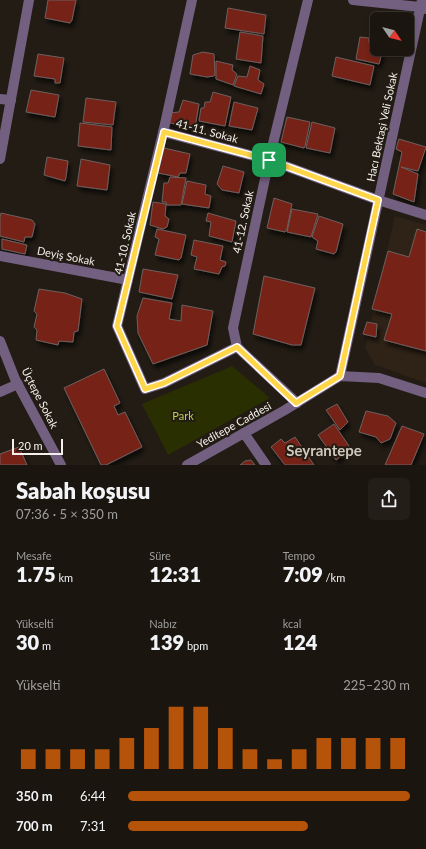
<!DOCTYPE html>
<html lang="tr">
<head>
<meta charset="utf-8">
<style>
	:root { --surface:#1a150f; --page:#231e18; --text:#f1f3f6; --muted:#9f9f9e; --line:#38342f; --accent:#b45309 }
	body { margin:0; font-family:Lato,sans-serif; background:var(--page); color:var(--text); height:100vh; display:flex; flex-direction:column; font-size:15px; white-space:nowrap }
	* { box-sizing:border-box; margin:0 }
	p { font-size:13px; color:var(--muted) }
	.icon { flex:none; width:22px; height:22px; fill:none; stroke:currentColor; stroke-width:2; stroke-linecap:round; stroke-linejoin:round }
	.map { position:relative; height:465px; overflow:hidden }
	.side { display:flex; flex-direction:column; background:var(--surface); flex:1 }
	.side>* { flex:none }
	.needle { width:26px; rotate:125deg }
	.fabs { position:absolute; left:370px; top:12px; display:grid; gap:8px }
	.fabs a { display:grid; place-items:center; width:44px; height:44px; border-radius:6px; background:var(--surface); box-shadow:0 2px 6px #0003,0 0 0 1px var(--line); font-size:20px }
	.scale { position:absolute; left:12px; bottom:10px; width:51px; box-sizing:border-box; padding-left:4px; border:2px solid #f5f0eb; border-top:0; font-size:11px; line-height:14px; white-space:nowrap; color:#f5f0eb; -webkit-text-stroke:3px #221c14; paint-order:stroke }
	.pin { position:absolute; display:grid; place-items:center; width:34px; height:34px; color:#fff; margin:-17px; border-radius:8px; box-shadow:0 2px 6px #0006 }
	.round { display:grid; place-items:center; flex:none; width:42px; height:42px; border-radius:6px; background:var(--page) }
	.head { display:flex; align-items:center; justify-content:space-between; height:68px; padding:0 16px }
	h1 { font-size:22px; font-weight:800; line-height:30px }
	.metrics { display:grid; grid-template-columns:repeat(3,1fr); gap:6px; height:68px; padding:4px 16px }
	.metrics div { display:grid; align-content:center }
	.metrics b { font-size:20px; font-weight:800 }
	.metrics small { font-size:11px; font-weight:400 }
	.metrics p { font-size:11px }
	.chart { height:112px; padding:8px 16px }
	.chart p { display:flex; justify-content:space-between }
	.chart svg { width:100%; height:72px; margin-top:4px; stroke:var(--accent); stroke-width:6 }
	ul { padding:0 16px; list-style:none; font-size:13px }
	li { display:grid; grid-template-columns:64px 48px 1fr; align-items:center; height:30px }
	li i { height:10px; border-radius:5px; background:var(--accent) }
	.map>svg:first-child { display:block }
	.built { fill:#2f2317 }
	.green { fill:#292f00 }
	.building { fill:#772119; stroke:#6d605e; filter:url(#shadow) }
	.lines { fill:none; stroke-linecap:round; stroke-linejoin:round }
	.street { stroke:#736081; stroke-width:10 }
	.route-casing { stroke:#fff; stroke-width:8 }
	.route { stroke:#ffd54a; stroke-width:5 }
	.labels { text-anchor:middle; stroke-width:4; stroke-linejoin:round; paint-order:stroke }
	.street-label { font-size:11px; fill:#f5f0eb; stroke:#221c14 }
	.park-label { font-size:11px; fill:#bbcf51; stroke:#221c14 }
	.district-label { font-size:15px; font-weight:bold; fill:#d0c7bd; stroke:#221c14 }
</style>
</head>
<body>
<div class="map">
<svg width="426" height="465" viewBox="0 0 426 465">
	<defs>
		<filter id="shadow"><feDropShadow dx="2.5" dy="4.5" stdDeviation="2" flood-color="#0009"/></filter>
	</defs>
	<rect width="100%" height="100%" fill="#221c14"/>
	<path class="built" d="M 395,216 L 426,225 L 426,383 L 375,365 L 365,348 Z"/>
	<path class="green" d="M 232,366 L 270,398 L 168,455 L 142,404 Z"/>
	<g class="building">
		<path d="M 48,0 L 76,0 L 72,20 L 70,23 L 45,18 Z"/>
		<path d="M 228,8 L 266,15 L 264,34 L 225,28 Z"/>
		<path d="M 240,32 L 263,36 L 261,63 L 236,59 Z"/>
		<path d="M 360,37 L 369,38 L 369,43 L 377,45 L 377,49 L 383,49 L 379,64 L 356,59 Z"/>
		<path d="M 203,52 L 214,54 L 215,74 L 214,76 L 207,77 L 190,74 L 193,55 Z"/>
		<path d="M 38,54 L 64,58 L 60,83 L 55,83 L 55,79 L 34,76 Z"/>
		<path d="M 336,57 L 374,66 L 370,85 L 332,76 Z"/>
		<path d="M 216,61 L 233,65 L 232,70 L 237,74 L 233,85 L 216,79 Z"/>
		<path d="M 250,66 L 260,70 L 258,80 L 264,84 L 261,94 L 234,86 L 238,76 L 247,77 Z"/>
		<path d="M 31,90 L 59,95 L 55,117 L 26,112 Z"/>
		<path d="M 213,92 L 231,97 L 225,126 L 199,121 L 201,108 L 204,108 L 205,102 L 210,102 Z"/>
		<path d="M 86,98 L 116,102 L 113,125 L 83,122 Z"/>
		<path d="M 183,100 L 199,104 L 195,128 L 193,129 L 167,122 L 169,113 L 179,112 Z"/>
		<path d="M 234,102 L 258,108 L 252,130 L 229,126 Z"/>
		<path d="M 287,117 L 310,122 L 305,146 L 304,148 L 281,142 Z"/>
		<path d="M 312,122 L 335,128 L 330,153 L 306,148 Z"/>
		<path d="M 80,123 L 112,127 L 111,150 L 78,146 Z"/>
		<path d="M 399,139 L 426,147 L 418,171 L 401,167 L 418,174 L 414,202 L 393,194 L 402,152 L 396,149 Z"/>
		<path d="M 164,148 L 190,154 L 186,173 L 180,173 L 178,177 L 158,173 Z"/>
		<path d="M 47,157 L 68,161 L 66,177 L 65,181 L 44,175 Z"/>
		<path d="M 81,159 L 110,165 L 107,190 L 77,186 Z"/>
		<path d="M 223,166 L 244,172 L 239,193 L 222,190 L 217,184 Z"/>
		<path d="M 170,177 L 186,178 L 181,205 L 167,205 L 166,202 L 162,202 L 164,183 L 168,183 Z"/>
		<path d="M 187,181 L 206,185 L 205,194 L 211,196 L 209,208 L 182,204 Z"/>
		<path d="M 274,198 L 292,204 L 287,229 L 285,232 L 267,228 Z"/>
		<path d="M 153,202 L 166,204 L 165,216 L 169,219 L 167,227 L 163,229 L 150,225 Z"/>
		<path d="M 292,209 L 318,214 L 311,237 L 287,232 Z"/>
		<path d="M 1,213 L 32,220 L 35,224 L 32,237 L 25,237 L 24,242 L 0,236 L 0,217 Z"/>
		<path d="M 208,213 L 236,221 L 232,242 L 209,236 L 211,222 L 206,221 Z"/>
		<path d="M 319,216 L 343,224 L 336,252 L 334,254 L 316,249 L 318,241 L 312,237 Z"/>
		<path d="M 157,229 L 186,235 L 181,258 L 179,260 L 155,255 L 159,239 L 155,237 Z"/>
		<path d="M 417,229 L 426,232 L 426,351 L 384,340 L 392,314 L 372,309 L 388,251 L 409,257 Z"/>
		<path d="M 2,239 L 27,245 L 25,254 L 2,249 Z"/>
		<path d="M 194,240 L 223,246 L 220,260 L 226,262 L 225,266 L 222,267 L 219,274 L 194,269 L 197,257 L 191,255 Z"/>
		<path d="M 143,269 L 178,275 L 172,299 L 139,292 Z"/>
		<path d="M 264,276 L 315,288 L 301,345 L 292,345 L 253,334 Z"/>
		<path d="M 39,289 L 65,293 L 82,299 L 78,331 L 74,332 L 73,342 L 59,341 L 58,345 L 36,340 L 37,330 L 34,327 L 37,314 L 34,311 Z"/>
		<path d="M 143,298 L 172,303 L 169,319 L 181,321 L 182,305 L 213,311 L 207,345 L 153,364 L 138,333 L 137,316 Z"/>
		<path d="M 367,322 L 377,324 L 376,337 L 363,334 Z"/>
		<path d="M 104,369 L 120,403 L 114,406 L 118,415 L 125,412 L 142,447 L 106,465 L 101,465 L 64,388 Z"/>
		<path d="M 337,404 L 348,422 L 340,430 L 326,410 Z"/>
		<path d="M 366,411 L 388,416 L 396,423 L 390,439 L 381,443 L 376,437 L 359,432 Z"/>
		<path d="M 334,424 L 351,449 L 336,460 L 318,435 Z"/>
		<path d="M 402,426 L 424,434 L 411,465 L 385,465 Z"/>
		<path d="M 295,437 L 314,465 L 285,465 L 271,447 L 281,439 L 285,443 Z"/>
		<path d="M 19,447 L 27,465 L 0,465 L 0,454 Z"/>
		<path d="M 251,460 L 255,465 L 240,465 L 245,461 Z"/>
	</g>
	<g class="lines">
		<g class="street">
			<path d="M 192,0 L 165,124 L 117,326 L 145,389 L 164,383 L 237,347"/>
			<path d="M 353,0 L 420,7 L 426,9"/>
			<path d="M 0,99 L 11,100"/>
			<path d="M 163,132 L 269,160 L 378,200 L 426,215"/>
			<path d="M 0,159 L 29,0"/>
			<path d="M 0,256 L 128,280"/>
			<path d="M 0,341 L 15,379 L 61,465"/>
			<path d="M 340,376 L 422,0"/>
			<path d="M 0,392 L 18,384"/>
			<path d="M 297,403 L 237,347 L 233,328 L 269,160 L 308,0"/>
			<path d="M 244,433 L 266,465"/>
			<path d="M 187,465 L 285,410 L 340,376 L 379,378 L 426,393"/>
		</g>
	</g>
	<g class="lines">
		<defs>
			<path id="route" d="M 164,132 L 269,160 L 378,200 L 340,376 L 296,403 L 237,347 L 164,383 L 145,389 L 117,326 Z"/>
		</defs>
		<use href="#route" class="route-casing"/>
		<use href="#route" class="route"/>
	</g>
	<g class="labels">
		<g class="street-label">
			<text transform="translate(382 127) rotate(-78)" y="4">Hacı Bektaşi Veli Sokak</text>
			<text transform="translate(207 131) rotate(15)" y="4">41-11. Sokak</text>
			<text transform="translate(243 222) rotate(-78)" y="4">41-12. Sokak</text>
			<text transform="translate(125 243) rotate(-77)" y="4">41-10. Sokak</text>
			<text transform="translate(66 256) rotate(11)" y="4">Deyiş Sokak</text>
			<text transform="translate(40 398) rotate(63)" y="4">Üçtepe Sokak</text>
			<text transform="translate(234 425) rotate(-29)" y="4">Yeditepe Caddesi</text>
		</g>
		<g class="park-label">
			<text x="183" y="420">Park</text>
		</g>
		<g class="district-label">
			<text x="324" y="456">Seyrantepe</text>
		</g>
	</g>
</svg>
<div class="fabs">
<a><svg class="needle" viewBox="-14 -14 28 28"><path d="M0-13l5 13h-10z" fill="#e53935"/><path d="M0 13l5-13h-10z" fill="#9f9f9e"/></svg></a>
</div>
<div class="scale">20 m</div>
<div class="pin" style="left:269px;top:160px;background:#1e9e55"><svg class="icon" aria-label="arrive" viewBox="0 0 24 24"><path d="M6 21V4h12l-3 4 3 4H6"/></svg></div>
</div>
<section class="side">
<div class="head"><div><h1>Sabah koşusu</h1><p>07:36 · 5 × 350 m</p></div><a class="round"><svg class="icon" aria-label="share" viewBox="0 0 24 24"><path d="M12 15V3M7 8l5-5 5 5M5 13v7h14v-7"/></svg></a></div>
<div class="metrics">
<div><p>Mesafe</p><b>1.75<small> km</small></b></div>
<div><p>Süre</p><b>12:31</b></div>
<div><p>Tempo</p><b>7:09<small> /km</small></b></div>
</div>
<div class="metrics">
<div><p>Yükselti</p><b>30<small> m</small></b></div>
<div><p>Nabız</p><b>139<small> bpm</small></b></div>
<div><p>kcal</p><b>124</b></div>
</div>
<div class="chart"><p><span>Yükselti</span>225–230 m</p>
<svg viewBox="0 0 160 44" preserveAspectRatio="none"><path d="M5 44V32M15 44V32M25 44V32M35 44V32M45 44V25M55 44V19M65 44V6M75 44V6M85 44V19M95 44V32M105 44V38M115 44V32M125 44V25M135 44V25M145 44V25M155 44V25"/></svg>
</div>
<ul>
<li><b>350 m</b>6:44<i style="width:100%"></i></li>
<li><b>700 m</b>7:31<i style="width:64%"></i></li>
</ul>
</section>
</body>
</html>
